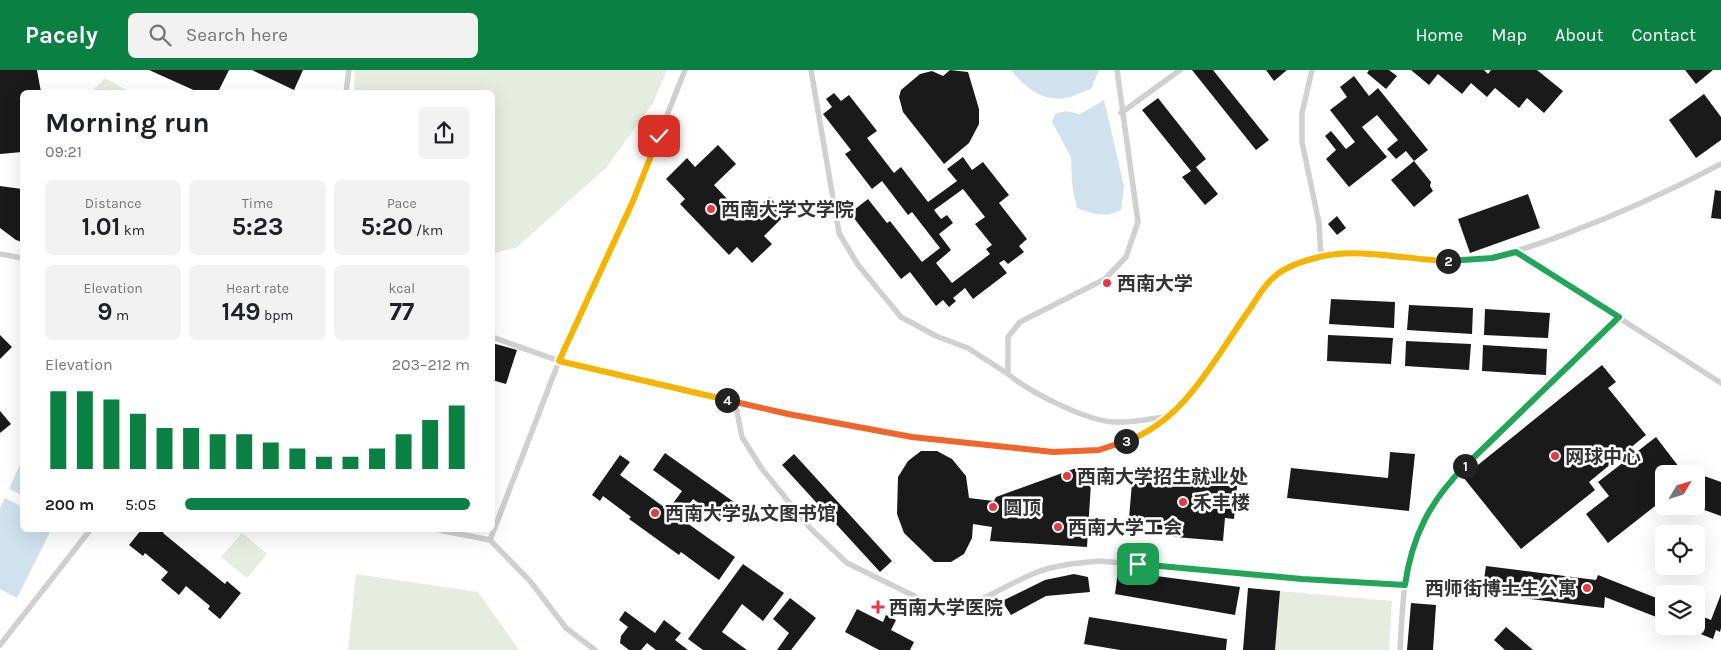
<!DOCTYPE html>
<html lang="en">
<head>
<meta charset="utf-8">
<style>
	:root { --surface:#fff; --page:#f2f2f2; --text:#202124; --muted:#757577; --accent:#0b8043 }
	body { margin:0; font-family:Karla,"Noto Sans SC",sans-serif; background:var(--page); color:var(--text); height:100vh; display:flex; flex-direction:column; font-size:19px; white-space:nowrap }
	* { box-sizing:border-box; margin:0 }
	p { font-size:16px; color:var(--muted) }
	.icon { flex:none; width:28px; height:28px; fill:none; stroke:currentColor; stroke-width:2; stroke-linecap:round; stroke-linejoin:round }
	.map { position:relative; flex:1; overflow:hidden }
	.details { position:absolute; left:20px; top:20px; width:475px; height:442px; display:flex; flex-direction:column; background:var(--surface); border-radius:8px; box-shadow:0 5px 20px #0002 }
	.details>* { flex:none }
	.needle { width:32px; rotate:52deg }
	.controls { position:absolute; left:1655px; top:395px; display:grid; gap:10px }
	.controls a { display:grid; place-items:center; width:50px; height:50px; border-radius:8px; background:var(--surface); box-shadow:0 5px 20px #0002; font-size:25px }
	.pin { position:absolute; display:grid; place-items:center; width:42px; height:42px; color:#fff; margin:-21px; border-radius:10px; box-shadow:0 2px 8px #0006 }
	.km { position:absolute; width:25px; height:25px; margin:-12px; border-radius:50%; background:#222; color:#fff; font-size:14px; line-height:25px; text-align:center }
	.round { display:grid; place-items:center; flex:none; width:52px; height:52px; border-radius:8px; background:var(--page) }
	.overview { display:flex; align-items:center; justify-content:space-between; height:85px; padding:0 25px }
	h1 { font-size:28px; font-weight:700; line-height:38px }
	.metrics { display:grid; grid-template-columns:repeat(3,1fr); gap:8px; height:85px; padding:5px 25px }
	.metrics div { display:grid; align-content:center; border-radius:8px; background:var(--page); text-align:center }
	.metrics b { font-size:25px; font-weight:700 }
	.metrics small { font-size:14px; font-weight:400 }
	.metrics p { font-size:14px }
	.chart { height:140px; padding:10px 25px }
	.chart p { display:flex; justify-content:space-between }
	.chart svg { width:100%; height:90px; margin-top:5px; stroke:var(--accent); stroke-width:6 }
	ul { padding:0 25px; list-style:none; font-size:16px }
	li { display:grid; grid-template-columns:80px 60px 1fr; align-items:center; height:38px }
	li i { height:12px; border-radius:6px; background:var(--accent) }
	header { display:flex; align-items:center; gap:30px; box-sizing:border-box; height:70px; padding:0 25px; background:var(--accent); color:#fff }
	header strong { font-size:24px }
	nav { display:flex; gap:28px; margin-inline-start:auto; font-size:18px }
	.search { width:350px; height:45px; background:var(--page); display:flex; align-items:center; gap:12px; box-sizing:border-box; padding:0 18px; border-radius:8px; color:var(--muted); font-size:19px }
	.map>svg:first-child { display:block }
	.green { fill:#e6ecdf }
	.water { fill:#cfe2ee }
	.building { fill:#1a1a1a; fill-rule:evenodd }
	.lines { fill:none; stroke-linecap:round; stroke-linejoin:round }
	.lane { stroke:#d0d0d0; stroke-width:5.5 }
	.split-1-casing { stroke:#fff; stroke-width:10 }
	.split-2-casing { stroke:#fff; stroke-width:10 }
	.split-3-casing { stroke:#fff; stroke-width:10 }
	.split-4-casing { stroke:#fff; stroke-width:10 }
	.split-5-casing { stroke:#fff; stroke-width:10 }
	.split-1 { stroke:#22a559; stroke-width:6 }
	.split-2 { stroke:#22a559; stroke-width:6 }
	.split-3 { stroke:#f5b400; stroke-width:6 }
	.split-4 { stroke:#f0652b; stroke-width:6 }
	.split-5 { stroke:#f5b400; stroke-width:6 }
	.poi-dot { fill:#e63946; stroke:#fff; stroke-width:2 }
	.labels { text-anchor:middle; stroke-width:5; stroke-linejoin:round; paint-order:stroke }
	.poi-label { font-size:19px; font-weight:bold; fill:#333; stroke:#fff; text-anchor:start }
</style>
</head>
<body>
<header>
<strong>Pacely</strong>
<div class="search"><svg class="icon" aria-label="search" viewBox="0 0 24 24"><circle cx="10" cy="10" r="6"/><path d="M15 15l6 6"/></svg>Search here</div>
<nav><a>Home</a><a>Map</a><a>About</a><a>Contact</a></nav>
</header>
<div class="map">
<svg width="1721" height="580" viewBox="0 0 1721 580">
	<rect width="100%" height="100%" fill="#fff"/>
	<g class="green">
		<path d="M 355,0 L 667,0 L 653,33 L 606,98 L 516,178 L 493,183 L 492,22 L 354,22 Z"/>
		<path d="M 105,8 L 130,22 L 91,22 Z"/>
		<path d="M 242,463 L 267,484 L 247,508 L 221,487 Z"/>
		<path d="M 356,504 L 478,522 L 519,580 L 348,580 Z"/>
		<path d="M 1280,521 L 1392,531 L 1389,580 L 1275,580 Z"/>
	</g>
	<g class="water">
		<path d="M 1011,0 L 1099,0 L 1091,19 C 1083,21 1074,27 1065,28 C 1042,32 1024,17 1011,0 Z"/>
		<path d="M 1104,30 L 1124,116 L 1121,140 C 1107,148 1093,144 1077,138 L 1072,114 L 1071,87 L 1052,52 L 1055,44 L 1065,41 L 1080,44 Z"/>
		<path d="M 22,390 L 22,425 L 9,419 Z"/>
		<path d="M 5,428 L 22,437 L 22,460 L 51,460 L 17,528 L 0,519 L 0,438 Z"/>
	</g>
	<g class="building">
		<path d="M 0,0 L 37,0 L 41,22 L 22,22 L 22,82 L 0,84 Z"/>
		<path d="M 149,0 L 229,0 L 218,22 L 198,22 Z"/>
		<path d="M 252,0 L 303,0 L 294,20 Z"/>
		<path d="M 950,0 L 968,2 L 979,39 L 979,54 L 969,73 L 944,94 L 903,42 L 899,27 L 901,20 L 920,4 L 932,1 L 943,6 Z"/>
		<path d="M 1192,0 L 1213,0 L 1269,70 L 1256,80 Z"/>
		<path d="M 1266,0 L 1287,0 L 1274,11 Z"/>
		<path d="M 1369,0 L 1389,0 L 1397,6 L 1386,19 L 1367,3 Z"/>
		<path d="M 1411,0 L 1484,0 L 1488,4 L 1491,0 L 1537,0 L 1563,21 L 1544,43 L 1527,28 L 1519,38 L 1495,18 L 1487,27 L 1471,13 L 1462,24 L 1438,4 L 1429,15 Z"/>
		<path d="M 1685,0 L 1713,0 L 1696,14 Z"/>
		<path d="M 1354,6 L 1369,26 L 1378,18 L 1428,80 L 1414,91 L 1406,81 L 1396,89 L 1387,79 L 1398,70 L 1377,45 L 1362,57 L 1387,87 L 1349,117 L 1326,89 L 1336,80 L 1325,66 L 1331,61 L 1346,79 L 1355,72 L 1330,40 L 1347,27 L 1340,17 Z"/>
		<path d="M 834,23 L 841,31 L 849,25 L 877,61 L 867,68 L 894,103 L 901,97 L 928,132 L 957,111 L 947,99 L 963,87 L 972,100 L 983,92 L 1009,125 L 999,133 L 1027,169 L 1019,176 L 1024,182 L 1008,194 L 1004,190 L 999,193 L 1007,203 L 973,229 L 965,218 L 953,228 L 956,231 L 949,237 L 943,230 L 936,236 L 910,202 L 901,209 L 850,143 L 868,129 L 887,153 L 890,151 L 922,192 L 940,178 L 912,142 L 908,145 L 882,111 L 872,119 L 845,84 L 851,80 L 823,44 L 832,37 L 826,29 ZM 963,119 L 985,147 L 975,154 L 992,175 L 986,179 L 990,184 L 952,213 L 936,193 L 951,180 L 939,164 L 953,153 L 947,145 L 941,149 L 934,140 Z"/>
		<path d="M 1704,24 L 1721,47 L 1721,70 L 1696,88 L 1669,50 Z"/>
		<path d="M 1158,28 L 1206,89 L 1196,97 L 1218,124 L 1205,135 L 1182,107 L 1191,101 L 1142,40 Z"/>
		<path d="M 718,75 L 736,94 L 714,115 L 746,149 L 769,127 L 786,144 L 764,166 L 772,174 L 752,193 L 737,177 L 729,185 L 680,134 L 685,129 L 666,109 L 687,88 L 695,97 Z"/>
		<path d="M 1414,91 L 1431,112 L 1430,116 L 1433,121 L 1414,137 L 1391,110 Z"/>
		<path d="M 0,116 L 22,119 L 22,172 L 16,170 L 0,158 Z"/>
		<path d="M 1715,120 L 1721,121 L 1721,149 L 1711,148 Z"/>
		<path d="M 1528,124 L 1540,158 L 1470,183 L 1458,149 Z"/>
		<path d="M 1337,146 L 1346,158 L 1337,165 L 1328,154 Z"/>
		<path d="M 1331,229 L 1395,232 L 1394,258 L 1329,254 Z"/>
		<path d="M 1409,235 L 1473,238 L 1472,264 L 1407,260 Z"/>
		<path d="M 1485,239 L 1550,243 L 1548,268 L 1484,265 Z"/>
		<path d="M 0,265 L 12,277 L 0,289 Z"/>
		<path d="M 1328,265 L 1393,268 L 1391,294 L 1327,291 Z"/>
		<path d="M 1406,271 L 1471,274 L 1469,300 L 1405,296 Z"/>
		<path d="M 492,273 L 517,280 L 506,314 L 492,310 Z"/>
		<path d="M 1483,275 L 1547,279 L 1546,305 L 1482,301 Z"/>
		<path d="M 1602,295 L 1616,312 L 1608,318 L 1646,365 L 1589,412 L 1595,420 L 1521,479 L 1463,407 Z"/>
		<path d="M 0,341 L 11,354 L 0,363 Z"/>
		<path d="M 1656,367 L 1679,397 L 1721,412 L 1721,446 L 1696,437 L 1696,404 L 1664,404 L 1664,429 L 1608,473 L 1586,444 L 1609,426 L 1598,412 Z"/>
		<path d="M 921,381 L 937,381 L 952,389 L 966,406 L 969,428 L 994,431 L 996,427 L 1079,397 L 1092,397 L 1087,477 L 990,471 L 992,457 L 973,454 L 972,468 L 964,484 L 951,492 L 934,492 L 904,463 L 897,444 L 898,407 L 908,391 Z"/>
		<path d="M 1390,382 L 1415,384 L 1409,441 L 1287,428 L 1291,398 L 1388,408 Z"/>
		<path d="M 665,383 L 734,432 L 721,449 L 693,429 L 680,448 L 735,487 L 719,510 L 681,482 L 679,485 L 629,449 L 631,447 L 603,426 L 600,431 L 592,425 L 620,385 L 630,392 L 620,405 L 668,440 L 682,421 L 653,400 Z"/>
		<path d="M 794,384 L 892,491 L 880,502 L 782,395 Z"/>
		<path d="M 1133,401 L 1230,409 L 1237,416 L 1234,449 L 1225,448 L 1223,471 L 1151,465 L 1153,450 L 1136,449 L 1136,460 L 1128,460 Z"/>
		<path d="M 141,460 L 165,460 L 163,463 L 225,514 L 227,511 L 241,523 L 220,549 L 208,539 L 210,536 L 186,516 L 179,525 L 161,510 L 168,502 L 145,483 L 143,486 L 129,475 Z"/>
		<path d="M 743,494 L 784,523 L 763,551 L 742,534 L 722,562 L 747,580 L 703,580 L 688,569 Z"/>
		<path d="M 1486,496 L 1596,510 L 1598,505 L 1664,531 L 1664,550 L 1605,527 L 1604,538 L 1482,523 Z"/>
		<path d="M 1118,501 L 1240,517 L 1235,545 L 1115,524 Z"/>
		<path d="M 1074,504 L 1088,507 L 1090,522 L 1046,526 L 1011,545 L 1002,531 L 1045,510 Z"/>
		<path d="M 1248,518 L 1280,521 L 1275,580 L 1243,580 Z"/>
		<path d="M 1721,524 L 1721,558 L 1720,562 L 1716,560 L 1713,569 L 1681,556 L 1696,556 L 1696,544 L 1711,550 Z"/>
		<path d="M 790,528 L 816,548 L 791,580 L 777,580 L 789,563 L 773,549 Z"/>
		<path d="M 1411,533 L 1436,535 L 1433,580 L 1407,580 Z"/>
		<path d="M 857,539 L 883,552 L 886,545 L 896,550 L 891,560 L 914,572 L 910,580 L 879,580 L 845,562 Z"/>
		<path d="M 625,541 L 655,563 L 664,550 L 681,563 L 675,570 L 688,580 L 656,580 L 647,573 L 641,580 L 629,580 L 620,573 L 621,566 L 628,557 L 619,550 Z"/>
		<path d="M 1089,547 L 1227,569 L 1226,580 L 1120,580 L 1084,574 Z"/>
		<path d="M 1506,557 L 1533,580 L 1505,580 L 1494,570 Z"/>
	</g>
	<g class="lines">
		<g class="lane">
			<path d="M 811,0 L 839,163 L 858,195 L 901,247 L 936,266 L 968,278 L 1008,304"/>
			<path d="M 1117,0 L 1138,152 L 1126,187 L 1105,209 L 1020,252 L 1008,267 L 1008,304 C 1029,322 1087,351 1114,352 C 1132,353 1151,348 1169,347"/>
			<path d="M 1312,0 L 1302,43 L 1302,72 L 1319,153 L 1321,186"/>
			<path d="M 346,22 L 349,0"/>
			<path d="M 1121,43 L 1180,0"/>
			<path d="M 1516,182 L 1721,313"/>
			<path d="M 0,184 L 22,188"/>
			<path d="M 492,267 L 559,291 L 865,359 C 906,366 947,371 989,375 C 1040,380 1093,390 1141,366 C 1178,347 1202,308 1225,275 C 1245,246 1264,206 1298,194 C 1356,173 1407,195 1465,191 C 1500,188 1530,177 1563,165 C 1617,145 1670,121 1721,94"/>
			<path d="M 735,332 L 742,367 L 762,399 L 811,459 L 847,493 L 951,544 C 980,532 1006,515 1035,503 C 1055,495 1078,493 1100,491 L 1302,509 L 1405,515"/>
			<path d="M 439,460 L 490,470 L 530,511 L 566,558 L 595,580"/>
			<path d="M 490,470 L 559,291 L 633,131 L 685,0"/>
			<path d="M 0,575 L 90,460"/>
			<path d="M 1400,580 C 1403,532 1403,477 1431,436 C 1437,426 1445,418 1453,409 L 1619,247"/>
		</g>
	</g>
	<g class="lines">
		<defs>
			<path id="split-1" d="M 1138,494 L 1302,509 L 1405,515 C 1412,466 1430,431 1465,396"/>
			<path id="split-2" d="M 1448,191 L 1492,188 L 1516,182 L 1619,247 L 1465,396"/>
			<path id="split-3" d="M 1126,371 C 1183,352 1214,290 1247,243 C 1255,232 1263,216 1274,207 C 1286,196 1304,191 1319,187 C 1358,177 1409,190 1448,191"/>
			<path id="split-4" d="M 727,330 L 788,344 L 912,367 L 1053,382 L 1099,380 L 1126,371"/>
			<path id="split-5" d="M 659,66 L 633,131 L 559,291 L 727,330"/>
		</defs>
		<use href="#split-1" class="split-1-casing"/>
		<use href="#split-2" class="split-2-casing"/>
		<use href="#split-3" class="split-3-casing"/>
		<use href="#split-4" class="split-4-casing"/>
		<use href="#split-5" class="split-5-casing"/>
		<use href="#split-1" class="split-1"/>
		<use href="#split-2" class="split-2"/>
		<use href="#split-3" class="split-3"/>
		<use href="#split-4" class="split-4"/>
		<use href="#split-5" class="split-5"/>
	</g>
	<g class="poi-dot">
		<circle cx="711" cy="139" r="5"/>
		<circle cx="1107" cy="213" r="5"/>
		<circle cx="1555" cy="386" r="5"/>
		<circle cx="1067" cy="406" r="5"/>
		<circle cx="1183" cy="432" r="5"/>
		<circle cx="993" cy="437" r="5"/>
		<circle cx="655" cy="443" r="5"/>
		<circle cx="1058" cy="457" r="5"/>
		<circle cx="1587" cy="518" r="5"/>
		<path d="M875.5 529.5h5v5h5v5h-5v5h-5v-5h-5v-5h5z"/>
	</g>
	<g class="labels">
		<g class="poi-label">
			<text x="721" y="146">西南大学文学院</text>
			<text x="1117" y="220">西南大学</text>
			<text x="1565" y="393">网球中心</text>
			<text x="1077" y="413">西南大学招生就业处</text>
			<text x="1193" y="439">禾丰楼</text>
			<text x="1003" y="444">圆顶</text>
			<text x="665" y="450">西南大学弘文图书馆</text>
			<text x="1068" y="464">西南大学工会</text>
			<text x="1577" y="525" text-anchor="end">西师街博士生公寓</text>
			<text x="889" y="544">西南大学医院</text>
		</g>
	</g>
</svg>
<div class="controls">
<a><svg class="needle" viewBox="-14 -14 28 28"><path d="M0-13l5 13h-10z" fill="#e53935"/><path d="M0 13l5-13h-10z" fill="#757577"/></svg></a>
<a><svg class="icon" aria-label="locate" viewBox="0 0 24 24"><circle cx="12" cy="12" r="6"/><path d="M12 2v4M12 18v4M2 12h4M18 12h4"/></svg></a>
<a><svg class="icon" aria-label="layers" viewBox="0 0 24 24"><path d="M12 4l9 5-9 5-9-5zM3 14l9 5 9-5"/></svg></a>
</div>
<div class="pin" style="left:1138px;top:494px;background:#1e9e55"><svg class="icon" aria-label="arrive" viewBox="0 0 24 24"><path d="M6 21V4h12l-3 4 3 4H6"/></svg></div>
<div class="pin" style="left:659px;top:66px;background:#d93025"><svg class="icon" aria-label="check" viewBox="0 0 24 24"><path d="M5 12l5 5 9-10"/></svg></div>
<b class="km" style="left:1465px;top:396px">1</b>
<b class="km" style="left:1448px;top:191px">2</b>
<b class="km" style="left:1126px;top:371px">3</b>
<b class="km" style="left:727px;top:330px">4</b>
<section class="details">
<div class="overview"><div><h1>Morning run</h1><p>09:21</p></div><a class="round"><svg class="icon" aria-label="share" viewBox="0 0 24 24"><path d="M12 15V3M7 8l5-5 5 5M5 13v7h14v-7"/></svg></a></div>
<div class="metrics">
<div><p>Distance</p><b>1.01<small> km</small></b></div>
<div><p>Time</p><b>5:23</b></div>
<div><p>Pace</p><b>5:20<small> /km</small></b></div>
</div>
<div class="metrics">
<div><p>Elevation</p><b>9<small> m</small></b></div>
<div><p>Heart rate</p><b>149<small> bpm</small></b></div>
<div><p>kcal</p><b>77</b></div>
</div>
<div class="chart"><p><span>Elevation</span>203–212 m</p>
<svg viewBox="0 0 160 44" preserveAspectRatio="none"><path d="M5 44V6M15 44V6M25 44V10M35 44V17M45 44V24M55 44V24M65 44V27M75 44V27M85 44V31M95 44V34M105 44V38M115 44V38M125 44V34M135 44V27M145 44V20M155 44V13"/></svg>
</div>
<ul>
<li><b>200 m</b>5:05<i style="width:100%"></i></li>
</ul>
</section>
</div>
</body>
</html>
